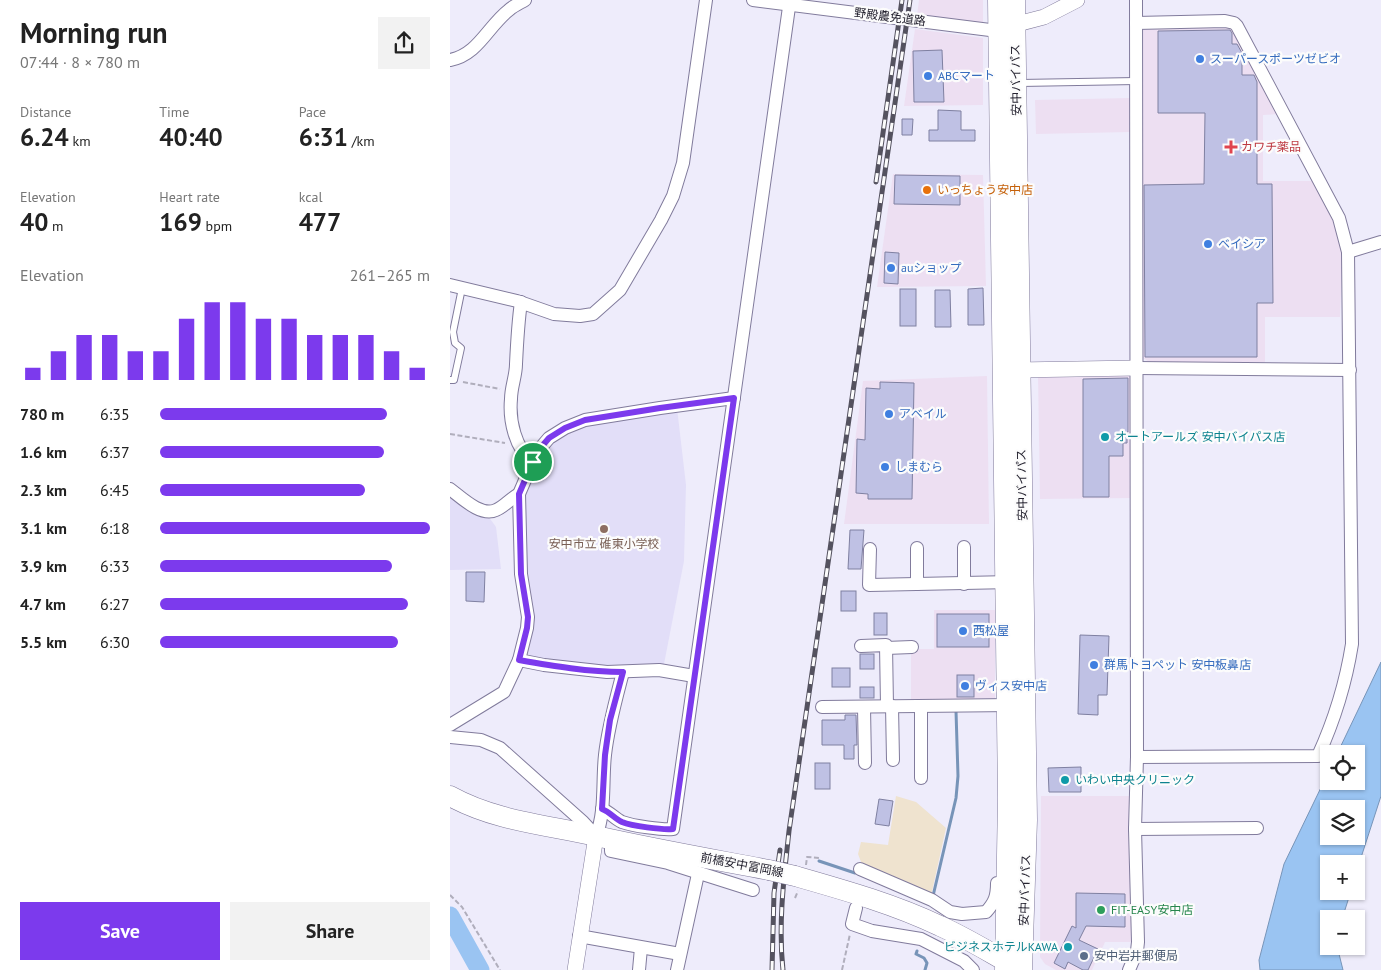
<!DOCTYPE html>
<html lang="en">
<head>
<meta charset="utf-8">
<style>
	:root { --surface:#fff; --page:#f2f2f2; --text:#222; --muted:#767676; --accent:#7c3aed }
	body { margin:0; font-family:"PT Sans","Noto Sans JP",sans-serif; background:var(--page); color:var(--text); height:100vh; display:flex; flex-direction:column; font-size:19px; white-space:nowrap }
	* { box-sizing:border-box; margin:0 }
	p { font-size:16px; color:var(--muted) }
	.icon { flex:none; width:28px; height:28px; fill:none; stroke:currentColor; stroke-width:2; stroke-linecap:round; stroke-linejoin:round }
	.map { position:relative; flex:1; overflow:hidden }
	.details { display:flex; flex-direction:column; background:var(--surface); width:450px }
	.details>* { flex:none }
	.fabs { position:absolute; left:870px; top:745px; display:grid; gap:10px }
	.fabs a { display:grid; place-items:center; width:45px; height:45px; border-radius:0px; background:var(--surface); box-shadow:0 1px 4px #0004; font-size:25px }
	.pin { position:absolute; display:grid; place-items:center; width:42px; height:42px; color:#fff; margin:-21px; border:2px solid #fff; border-radius:50%; box-shadow:0 1px 5px #0007 }
	.round { display:grid; place-items:center; flex:none; width:52px; height:52px; border-radius:0px; background:var(--page) }
	.head { display:flex; align-items:center; justify-content:space-between; height:85px; padding:0 20px }
	h1 { font-size:28px; font-weight:800; line-height:38px }
	.metrics { display:grid; grid-template-columns:repeat(3,1fr); gap:8px; height:85px; padding:5px 20px }
	.metrics div { display:grid; align-content:center }
	.metrics b { font-size:25px; font-weight:800 }
	.metrics small { font-size:14px; font-weight:400 }
	.metrics p { font-size:14px }
	.chart { height:140px; padding:10px 20px }
	.chart p { display:flex; justify-content:space-between }
	.chart svg { width:100%; height:90px; margin-top:5px; stroke:var(--accent); stroke-width:6 }
	.action { display:flex; gap:10px; margin-top:auto; padding:10px 20px }
	.action a { flex:1; height:58px; border-radius:0px; background:var(--accent); color:#fff; font-size:20px; font-weight:800; line-height:58px; text-align:center }
	.action a+a { background:var(--page); color:var(--text) }
	ul { padding:0 20px; list-style:none; font-size:16px }
	li { display:grid; grid-template-columns:80px 60px 1fr; align-items:center; height:38px }
	li i { height:12px; border-radius:6px; background:var(--accent) }
	main { display:flex; flex:1; min-height:0 }
	.map>svg:first-child { display:block }
	.commercial { fill:#eddff2 }
	.industrial { fill:#efe3cf }
	.built { fill:#e2def8 }
	.water { fill:#9ac4f2; stroke:#7794b8; fill-rule:evenodd }
	.lines { fill:none; stroke-linecap:round; stroke-linejoin:round }
	.stream { stroke:#7794b8; stroke-width:3 }
	.river { stroke:#9ac4f2; stroke-width:19 }
	.building { fill:#bfc1e4; stroke:#7f80a1 }
	.service-casing { stroke:#817b9c; stroke-width:8 }
	.minor-casing { stroke:#817b9c; stroke-width:14 }
	.tertiary-casing { stroke:#817b9c; stroke-width:16 }
	.primary-casing { stroke:#817b9c; stroke-width:21 }
	.trunk-casing { stroke:#817b9c; stroke-width:21 }
	.path { stroke:#b0aebc; stroke-width:2; stroke-dasharray:5 2.5; stroke-linecap:butt }
	.service { stroke:#fff; stroke-width:6 }
	.minor { stroke:#fff; stroke-width:12 }
	.tertiary { stroke:#fff; stroke-width:15 }
	.primary { stroke:#fff; stroke-width:20 }
	.trunk { stroke:#fff; stroke-width:20 }
	.rail-casing { stroke:#54525f; stroke-width:5 }
	.rail { stroke:#fcfcfc; stroke-width:3; stroke-dasharray:9; stroke-linecap:butt }
	.primary-bridge-casing { stroke:#817b9c; stroke-width:21; stroke-linecap:butt }
	.primary-bridge { stroke:#fff; stroke-width:20 }
	.route-casing { stroke:#fff; stroke-width:10 }
	.route { stroke:#7c3aed; stroke-width:6 }
	.shop-dot { fill:#3f7fe0; stroke:#fcfcfc; stroke-width:2 }
	.health-dot { fill:#e0444e; stroke:#fcfcfc; stroke-width:2 }
	.food-dot { fill:#e8710a; stroke:#fcfcfc; stroke-width:2 }
	.culture-dot { fill:#0f9aa8; stroke:#fcfcfc; stroke-width:2 }
	.education-dot { fill:#8d6e63; stroke:#fcfcfc; stroke-width:2 }
	.leisure-dot { fill:#2e9e5b; stroke:#fcfcfc; stroke-width:2 }
	.service-dot { fill:#5c6f8a; stroke:#fcfcfc; stroke-width:2 }
	.labels { text-anchor:middle; stroke-width:4.5; stroke-linejoin:round; paint-order:stroke }
	.street-label { font-size:12px; fill:#252330; stroke:#fcfcfc }
	.shop-label { font-size:12px; fill:#366cbe; stroke:#fcfcfc; text-anchor:start }
	.health-label { font-size:12px; fill:#be3a42; stroke:#fcfcfc; text-anchor:start }
	.food-label { font-size:12px; fill:#c56008; stroke:#fcfcfc; text-anchor:start }
	.culture-label { font-size:12px; fill:#0d838f; stroke:#fcfcfc; text-anchor:start }
	.education-label { font-size:12px; fill:#785e54; stroke:#fcfcfc }
	.leisure-label { font-size:12px; fill:#27864d; stroke:#fcfcfc; text-anchor:start }
	.service-label { font-size:12px; fill:#4e5e75; stroke:#fcfcfc; text-anchor:start }
</style>
</head>
<body>
<main>
<section class="details">
<div class="head"><div><h1>Morning run</h1><p>07:44 · 8 × 780 m</p></div><a class="round"><svg class="icon" aria-label="share" viewBox="0 0 24 24"><path d="M12 15V3M7 8l5-5 5 5M5 13v7h14v-7"/></svg></a></div>
<div class="metrics">
<div><p>Distance</p><b>6.24<small> km</small></b></div>
<div><p>Time</p><b>40:40</b></div>
<div><p>Pace</p><b>6:31<small> /km</small></b></div>
</div>
<div class="metrics">
<div><p>Elevation</p><b>40<small> m</small></b></div>
<div><p>Heart rate</p><b>169<small> bpm</small></b></div>
<div><p>kcal</p><b>477</b></div>
</div>
<div class="chart"><p><span>Elevation</span>261–265 m</p>
<svg viewBox="0 0 160 44" preserveAspectRatio="none"><path d="M5 44V38M15 44V30M25 44V22M35 44V22M45 44V30M55 44V30M65 44V14M75 44V6M85 44V6M95 44V14M105 44V14M115 44V22M125 44V22M135 44V22M145 44V30M155 44V38"/></svg>
</div>
<ul>
<li><b>780 m</b>6:35<i style="width:84%"></i></li>
<li><b>1.6 km</b>6:37<i style="width:83%"></i></li>
<li><b>2.3 km</b>6:45<i style="width:76%"></i></li>
<li><b>3.1 km</b>6:18<i style="width:100%"></i></li>
<li><b>3.9 km</b>6:33<i style="width:86%"></i></li>
<li><b>4.7 km</b>6:27<i style="width:92%"></i></li>
<li><b>5.5 km</b>6:30<i style="width:88%"></i></li>
</ul>
<div class="action"><a>Save</a><a>Share</a></div>
</section>
<div class="map">
<svg width="931" height="970" viewBox="0 0 931 970">
	<rect width="100%" height="100%" fill="#eeecfb"/>
	<g class="commercial">
		<path d="M 469,0 L 533,0 L 533,24 L 467,16 Z"/>
		<path d="M 782,25 L 831,114 L 813,115 L 813,181 L 866,181 L 893,245 L 890,317 L 815,317 L 815,362 L 700,363 L 691,356 L 691,31 L 695,27 Z"/>
		<path d="M 465,29 L 533,38 L 533,105 L 454,106 Z"/>
		<path d="M 680,98 L 680,132 L 586,134 L 585,100 Z"/>
		<path d="M 443,174 L 533,175 L 536,286 L 427,287 Z"/>
		<path d="M 680,374 L 682,377 L 683,498 L 590,499 L 588,375 Z"/>
		<path d="M 537,376 L 539,524 L 394,524 L 413,381 Z"/>
		<path d="M 484,610 L 545,610 L 545,701 L 461,701 L 461,649 L 484,649 Z"/>
		<path d="M 591,796 L 680,796 L 685,942 L 655,942 L 642,970 L 606,970 L 595,964 L 590,957 Z"/>
	</g>
	<path class="industrial" d="M 446,796 L 466,802 L 496,828 L 481,896 L 413,867 L 408,854 L 411,842 L 438,845 Z"/>
	<g class="built">
		<path d="M 227,408 L 236,485 L 234,561 L 214,664 L 164,668 L 78,657 L 75,652 L 72,497 L 88,457 L 101,442 L 137,423 Z"/>
		<path d="M 0,492 L 38,516 L 46,527 L 51,569 L 0,570 Z"/>
	</g>
	<path class="water" d="M 931,662 L 931,796 L 906,873 L 906,864 L 879,864 L 879,891 L 901,891 L 892,919 L 879,919 L 879,946 L 887,946 L 893,970 L 810,970 L 809,960 L 834,864 L 879,771 L 879,781 L 906,781 L 906,754 L 887,754 ZM 879,809 L 906,809 L 906,836 L 879,836 Z"/>
	<g class="lines">
		<g class="stream">
			<path d="M 369,861 L 405,873"/>
			<path d="M 483,896 L 506,798 L 508,776 L 506,711"/>
			<path d="M 467,951 L 466,954 L 474,958 L 477,963 L 475,970"/>
		</g>
		<path class="river" d="M 0,916 L 30,970"/>
	</g>
	<g class="building">
		<path d="M 777,30 L 780,30 L 782,33 L 782,44 L 787,44 L 792,53 L 792,75 L 804,75 L 807,82 L 807,184 L 822,184 L 823,303 L 807,303 L 807,357 L 695,357 L 694,185 L 754,184 L 755,113 L 708,113 L 708,31 Z"/>
		<path d="M 492,50 L 494,102 L 464,102 L 463,51 Z"/>
		<path d="M 488,110 L 511,111 L 511,130 L 525,130 L 525,141 L 479,141 L 479,130 L 488,130 Z"/>
		<path d="M 452,119 L 463,119 L 462,135 L 452,135 Z"/>
		<path d="M 445,175 L 510,176 L 510,205 L 444,204 Z"/>
		<path d="M 435,252 L 449,253 L 448,284 L 434,283 Z"/>
		<path d="M 533,288 L 534,325 L 518,325 L 518,289 Z"/>
		<rect x="450" y="289" width="16" height="37"/>
		<path d="M 485,290 L 500,290 L 501,327 L 485,327 Z"/>
		<path d="M 678,378 L 678,432 L 677,432 L 677,443 L 673,443 L 673,456 L 659,456 L 659,497 L 633,497 L 633,379 Z"/>
		<path d="M 430,382 L 464,383 L 462,499 L 418,499 L 418,494 L 406,493 L 407,439 L 415,440 L 416,388 L 430,389 Z"/>
		<path d="M 400,530 L 414,530 L 411,569 L 398,569 Z"/>
		<path d="M 16,572 L 35,572 L 34,602 L 16,601 Z"/>
		<rect x="391" y="591" width="15" height="20"/>
		<rect x="424" y="613" width="13" height="22"/>
		<rect x="487" y="614" width="52" height="33"/>
		<path d="M 630,635 L 659,636 L 657,695 L 648,695 L 648,715 L 628,714 Z"/>
		<rect x="410" y="654" width="14" height="15"/>
		<rect x="382" y="668" width="18" height="19"/>
		<rect x="507" y="675" width="17" height="22"/>
		<rect x="410" y="687" width="14" height="11"/>
		<path d="M 395,715 L 406,715 L 407,745 L 404,745 L 404,759 L 394,759 L 394,745 L 372,745 L 372,720 L 395,720 Z"/>
		<rect x="365" y="763" width="15" height="26"/>
		<path d="M 631,767 L 631,792 L 599,792 L 598,768 Z"/>
		<path d="M 429,799 L 443,801 L 439,826 L 425,824 Z"/>
		<path d="M 626,893 L 675,894 L 675,927 L 636,926 L 629,940 L 648,949 L 638,970 L 633,970 L 618,962 L 615,969 L 604,963 L 622,926 L 626,928 Z"/>
	</g>
	<g class="lines">
		<defs>
			<g id="service">
				<path d="M 570,83 L 686,81"/>
				<path d="M 0,380 L 4,380 L 11,348 L 5,343 L 3,332 L 12,288"/>
			</g>
			<g id="minor">
				<path d="M 303,0 L 540,30 L 548,29"/>
				<path d="M 686,23 L 775,21 L 784,23 L 787,26 L 889,218 L 898,252 L 902,644 C 896,682 884,721 868,756 L 687,757"/>
				<path d="M 0,60 C 28,55 38,26 59,10 C 63,6 70,3 75,0"/>
				<path d="M 898,252 L 931,242"/>
				<path d="M 0,285 L 67,301 L 104,314 L 130,316 L 143,314 L 170,290 L 211,220 L 223,196 L 233,163 L 256,0"/>
				<path d="M 71,302 C 68,323 67,343 66,364 C 66,376 61,387 61,399 C 59,420 65,449 83,462"/>
				<path d="M 687,368 L 900,370"/>
				<path d="M 0,489 C 12,498 31,517 46,510 C 54,507 61,498 69,494"/>
				<path d="M 514,547 L 514,584"/>
				<path d="M 467,548 L 467,584"/>
				<path d="M 420,549 L 419,585 L 561,582"/>
				<path d="M 411,646 L 436,645 L 437,706"/>
				<path d="M 436,648 L 462,647"/>
				<path d="M 69,660 L 77,628 L 78,617 L 71,574 L 69,494 L 87,452 L 99,438 L 115,428 L 135,420 L 210,408 L 284,398"/>
				<path d="M 442,706 L 443,760"/>
				<path d="M 372,707 L 563,705"/>
				<path d="M 414,707 L 415,763"/>
				<path d="M 0,725 L 54,692 L 69,660 L 94,665 L 157,672 L 209,670 L 244,676"/>
				<path d="M 0,737 L 31,740 L 50,748 L 133,822 L 146,836 C 156,811 152,782 155,755 C 158,727 166,699 173,672"/>
				<path d="M 471,778 L 471,706"/>
				<path d="M 152,809 C 160,812 165,819 172,822 C 183,826 212,830 223,829 L 340,0"/>
				<path d="M 685,829 L 807,828"/>
				<path d="M 161,840 L 161,851 L 218,863 L 303,890"/>
				<path d="M 410,869 L 482,900 L 500,912 L 512,914 L 536,912 C 545,902 547,896 547,883"/>
				<path d="M 406,908 L 402,924 L 422,931 L 471,939 L 514,961 L 523,970"/>
				<path d="M 129,936 L 230,954"/>
				<path d="M 189,970 L 191,948"/>
				<path d="M 227,970 L 248,874"/>
				<path d="M 679,970 L 687,951 L 688,942 L 685,829 L 687,757 L 686,0"/>
			</g>
			<g id="tertiary">
				<path d="M 556,27 L 594,17 L 627,0"/>
				<path d="M 560,370 L 687,368"/>
				<path d="M 125,970 L 146,836"/>
			</g>
			<g id="primary">
				<path d="M 0,796 C 45,821 97,825 146,836 C 204,849 261,859 319,870"/>
				<path d="M 345,876 C 394,890 444,904 490,926 C 517,938 542,954 568,968"/>
			</g>
			<g id="trunk">
				<path d="M 548,0 L 558,798 L 555,970"/>
				<path d="M 565,0 L 577,820 L 572,970"/>
			</g>
		</defs>
		<use href="#service" class="service-casing"/>
		<use href="#minor" class="minor-casing"/>
		<use href="#tertiary" class="tertiary-casing"/>
		<use href="#primary" class="primary-casing"/>
		<use href="#trunk" class="trunk-casing"/>
		<g class="path">
			<path d="M 13,382 L 50,389"/>
			<path d="M 0,434 L 55,443"/>
			<path d="M 356,865 L 357,857 L 369,858"/>
			<path d="M 0,895 L 12,907 L 50,970"/>
			<path d="M 345,898 L 348,891"/>
			<path d="M 392,970 L 400,934"/>
		</g>
		<use href="#service" class="service"/>
		<use href="#minor" class="minor"/>
		<use href="#tertiary" class="tertiary"/>
		<use href="#primary" class="primary"/>
		<use href="#trunk" class="trunk"/>
		<defs>
			<g id="rail">
				<path d="M 426,182 L 452,0"/>
				<path d="M 322,970 L 324,893 L 330,850"/>
				<path d="M 333,970 C 328,924 334,877 339,831 L 460,0"/>
			</g>
		</defs>
		<use href="#rail" class="rail-casing"/>
		<use href="#rail" class="rail"/>
		<defs>
			<path id="primary-bridge" d="M 319,870 L 345,876"/>
		</defs>
		<use href="#primary-bridge" class="primary-bridge-casing"/>
		<use href="#primary-bridge" class="primary-bridge"/>
	</g>
	<g class="lines">
		<defs>
			<path id="route" d="M 284,398 L 223,829 C 212,830 182,826 172,822 C 165,819 160,812 152,809 L 155,755 L 160,720 L 173,672 C 138,672 103,666 69,660 L 77,628 L 78,617 L 71,574 L 69,494 L 87,452 L 99,438 L 115,428 L 135,420 L 210,408 Z"/>
		</defs>
		<use href="#route" class="route-casing"/>
		<use href="#route" class="route"/>
	</g>
	<g class="shop-dot">
		<circle cx="750" cy="59" r="5"/>
		<circle cx="478" cy="76" r="5"/>
		<circle cx="758" cy="244" r="5"/>
		<circle cx="441" cy="268" r="5"/>
		<circle cx="439" cy="414" r="5"/>
		<circle cx="435" cy="467" r="5"/>
		<circle cx="513" cy="631" r="5"/>
		<circle cx="644" cy="665" r="5"/>
		<circle cx="515" cy="686" r="5"/>
	</g>
	<path class="health-dot" d="M778.5 139.5h5v5h5v5h-5v5h-5v-5h-5v-5h5z"/>
	<circle class="food-dot" cx="477" cy="190" r="5"/>
	<g class="culture-dot">
		<circle cx="655" cy="437" r="5"/>
		<circle cx="615" cy="780" r="5"/>
		<circle cx="618" cy="947" r="5"/>
	</g>
	<circle class="education-dot" cx="154" cy="529" r="5"/>
	<circle class="leisure-dot" cx="651" cy="910" r="5"/>
	<circle class="service-dot" cx="634" cy="956" r="5"/>
	<g class="labels">
		<g class="street-label">
			<text transform="translate(440 17) rotate(7)" y="4">野殿農免道路</text>
			<text transform="translate(566 80) rotate(-91)" y="4">安中バイパス</text>
			<text transform="translate(572 485) rotate(-91)" y="4">安中バイパス</text>
			<text transform="translate(292 865) rotate(11)" y="4">前橋安中富岡線</text>
			<text transform="translate(575 890) rotate(-88)" y="4">安中バイパス</text>
		</g>
		<g class="shop-label">
			<text x="760" y="63">スーパースポーツゼビオ</text>
			<text x="488" y="80">ABCマート</text>
			<text x="768" y="248">ベイシア</text>
			<text x="451" y="272">auショップ</text>
			<text x="449" y="418">アベイル</text>
			<text x="445" y="471">しまむら</text>
			<text x="523" y="635">西松屋</text>
			<text x="654" y="669">群馬トヨペット 安中板鼻店</text>
			<text x="525" y="690">ヴィス安中店</text>
		</g>
		<g class="health-label">
			<text x="791" y="151">カワチ薬品</text>
		</g>
		<g class="food-label">
			<text x="487" y="194">いっちょう安中店</text>
		</g>
		<g class="culture-label">
			<text x="665" y="441">オートアールズ 安中バイパス店</text>
			<text x="625" y="784">いわい中央クリニック</text>
			<text x="608" y="951" text-anchor="end">ビジネスホテルKAWA</text>
		</g>
		<g class="education-label">
			<text x="154" y="548">安中市立 碓東小学校</text>
		</g>
		<g class="leisure-label">
			<text x="661" y="914">FIT-EASY安中店</text>
		</g>
		<g class="service-label">
			<text x="644" y="960">安中岩井郵便局</text>
		</g>
	</g>
</svg>
<div class="fabs">
<a><svg class="icon" aria-label="locate" viewBox="0 0 24 24"><circle cx="12" cy="12" r="6"/><path d="M12 2v4M12 18v4M2 12h4M18 12h4"/></svg></a>
<a><svg class="icon" aria-label="layers" viewBox="0 0 24 24"><path d="M12 4l9 5-9 5-9-5zM3 14l9 5 9-5"/></svg></a>
<a>+</a>
<a>−</a>
</div>
<div class="pin" style="left:83px;top:462px;background:#1e9e55"><svg class="icon" aria-label="arrive" viewBox="0 0 24 24"><path d="M6 21V4h12l-3 4 3 4H6"/></svg></div>
</div>
</main>
</body>
</html>
